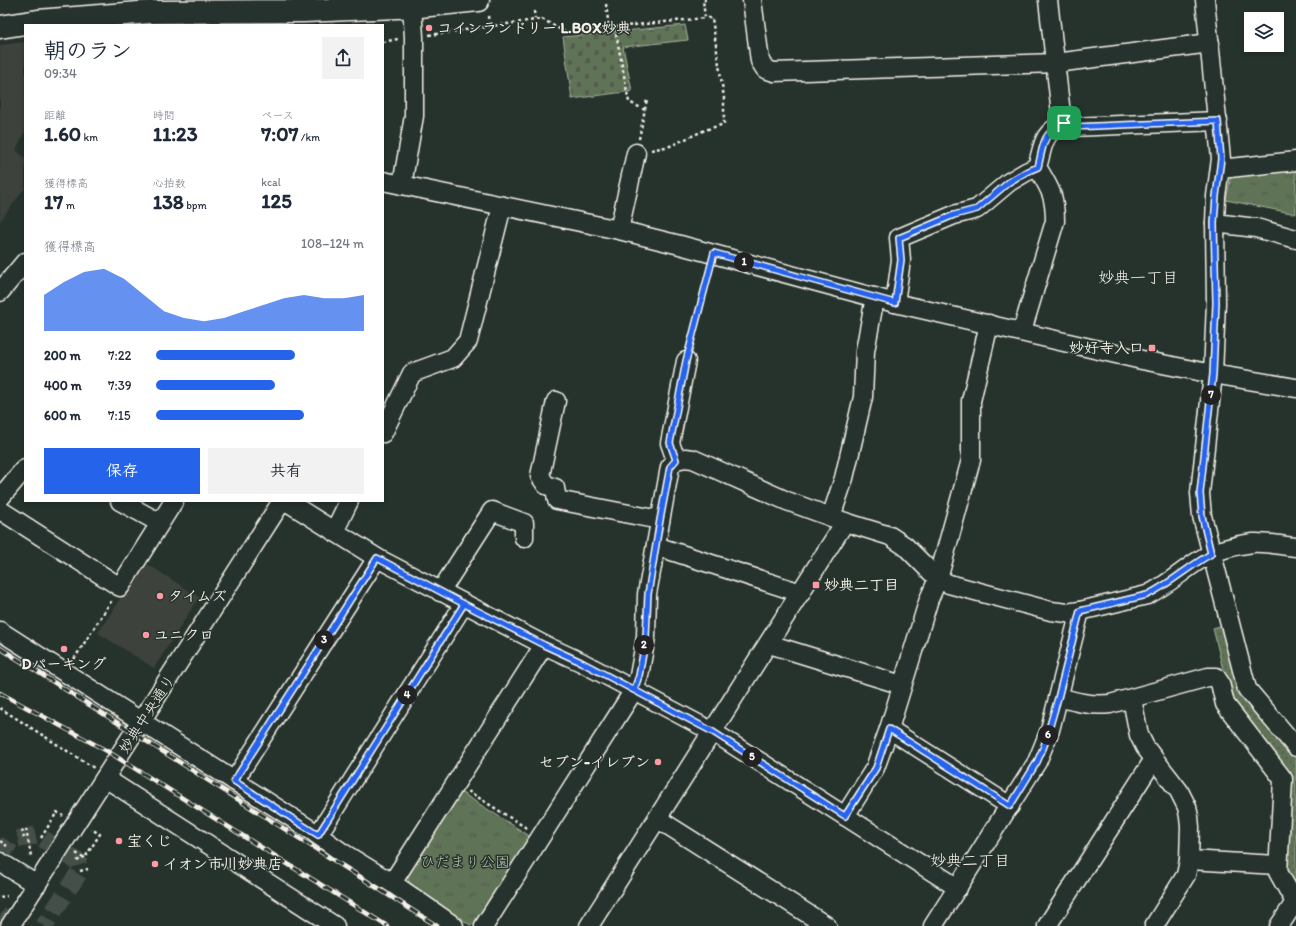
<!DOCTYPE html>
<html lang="ja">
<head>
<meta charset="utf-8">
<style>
	:root { --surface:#fff; --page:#f2f2f3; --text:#1f2937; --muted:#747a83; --accent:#2563eb }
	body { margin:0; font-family:Itim,"Klee One",sans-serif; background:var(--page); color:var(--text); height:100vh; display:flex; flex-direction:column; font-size:15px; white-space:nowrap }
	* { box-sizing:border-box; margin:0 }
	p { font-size:13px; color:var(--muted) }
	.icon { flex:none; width:22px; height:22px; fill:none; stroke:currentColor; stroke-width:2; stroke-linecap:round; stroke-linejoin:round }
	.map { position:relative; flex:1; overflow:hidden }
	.drawer { position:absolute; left:24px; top:24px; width:360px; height:478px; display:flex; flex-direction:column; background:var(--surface); border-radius:0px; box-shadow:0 2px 6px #0003 }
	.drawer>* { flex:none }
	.controls { position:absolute; left:1244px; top:12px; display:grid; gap:8px }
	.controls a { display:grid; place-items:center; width:40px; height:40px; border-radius:0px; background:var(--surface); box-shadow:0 2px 6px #0003; font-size:20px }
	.pin { position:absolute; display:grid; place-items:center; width:34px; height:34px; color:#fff; margin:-17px; border-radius:8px; box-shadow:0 2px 6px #0006 }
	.km { position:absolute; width:20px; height:20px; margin:-10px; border-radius:50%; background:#222; color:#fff; font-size:11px; line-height:20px; text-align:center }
	.round { display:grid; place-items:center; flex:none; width:42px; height:42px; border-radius:0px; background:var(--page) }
	.overview { display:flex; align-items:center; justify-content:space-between; height:68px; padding:0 20px }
	h1 { font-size:22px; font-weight:800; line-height:30px }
	.figures { display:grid; grid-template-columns:repeat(3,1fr); gap:6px; height:68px; padding:4px 20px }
	.figures div { display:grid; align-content:center }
	.figures b { font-size:20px; font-weight:800 }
	.figures small { font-size:11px; font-weight:400 }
	.figures p { font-size:11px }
	.chart { height:112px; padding:8px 20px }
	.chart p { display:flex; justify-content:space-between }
	.chart svg { width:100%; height:72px; margin-top:4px; fill:var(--accent); opacity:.7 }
	.button { display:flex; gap:8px; margin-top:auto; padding:8px 20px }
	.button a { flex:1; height:46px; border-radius:0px; background:var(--accent); color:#fff; font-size:16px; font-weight:800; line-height:46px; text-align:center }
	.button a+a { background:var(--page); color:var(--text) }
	ul { padding:0 20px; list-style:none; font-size:13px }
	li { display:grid; grid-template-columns:64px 48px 1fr; align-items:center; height:30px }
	li i { height:10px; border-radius:5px; background:var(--accent) }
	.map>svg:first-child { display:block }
	.built { fill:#3d423e }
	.grass { fill:url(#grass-dots); stroke:#aab29f }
	.cemetery { fill:url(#cemetery-stones); stroke:#aab29f }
	.park { fill:url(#park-tufts); stroke:#aab29f }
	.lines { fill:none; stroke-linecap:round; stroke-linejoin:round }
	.minor-tunnel { stroke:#455049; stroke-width:18; stroke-dasharray:18 9; stroke-linecap:butt }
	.minor-casing { stroke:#f4f1e8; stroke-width:21 }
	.major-casing { stroke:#f4f1e8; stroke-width:25 }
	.path { stroke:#f4f1e8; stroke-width:2.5; stroke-dasharray:3 3; stroke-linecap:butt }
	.minor { stroke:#26332d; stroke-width:18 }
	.major { stroke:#26332d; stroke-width:22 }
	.rail-casing { stroke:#f4f1e8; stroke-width:4.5 }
	.rail { stroke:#26332d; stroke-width:3; stroke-dasharray:9; stroke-linecap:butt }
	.path-bridge { stroke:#f4f1e8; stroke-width:2.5; stroke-dasharray:3 3; stroke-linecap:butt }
	.route-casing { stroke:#fff; stroke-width:8 }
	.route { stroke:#2563eb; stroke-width:5 }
	.poi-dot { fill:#ff9aa2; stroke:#26332d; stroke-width:1.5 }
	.labels { text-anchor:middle; stroke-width:3; stroke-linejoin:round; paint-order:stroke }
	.poi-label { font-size:15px; font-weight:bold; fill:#f4f1e8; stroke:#26332d; text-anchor:start }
	.street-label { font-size:15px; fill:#f4f1e8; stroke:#26332d }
	.park-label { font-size:15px; fill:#b8bfae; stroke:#26332d }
	.neighbourhood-label { font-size:16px; fill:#f4f1e8; stroke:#26332d }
</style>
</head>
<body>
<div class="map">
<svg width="1296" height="926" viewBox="0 0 1296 926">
	<defs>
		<pattern id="grass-dots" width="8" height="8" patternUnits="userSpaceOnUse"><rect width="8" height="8" fill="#5f7356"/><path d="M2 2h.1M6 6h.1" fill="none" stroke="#535b4d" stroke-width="1.8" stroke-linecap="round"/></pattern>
		<pattern id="cemetery-stones" width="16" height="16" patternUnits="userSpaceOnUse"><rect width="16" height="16" fill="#5f7356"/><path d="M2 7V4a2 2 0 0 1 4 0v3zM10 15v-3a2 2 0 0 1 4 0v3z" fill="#535b4d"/></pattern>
		<pattern id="park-tufts" width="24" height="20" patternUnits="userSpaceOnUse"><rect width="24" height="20" fill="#5f7356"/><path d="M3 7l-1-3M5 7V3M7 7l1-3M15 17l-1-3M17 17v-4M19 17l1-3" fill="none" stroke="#535b4d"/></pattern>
	</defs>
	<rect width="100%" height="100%" fill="#26332d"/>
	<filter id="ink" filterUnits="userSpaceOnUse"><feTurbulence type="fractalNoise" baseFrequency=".025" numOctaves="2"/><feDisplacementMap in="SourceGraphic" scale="8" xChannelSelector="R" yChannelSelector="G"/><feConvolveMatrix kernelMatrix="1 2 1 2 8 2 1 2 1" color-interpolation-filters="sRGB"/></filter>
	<g filter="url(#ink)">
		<g class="built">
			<path d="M 25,42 L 25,131 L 16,150 L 25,158 L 25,188 L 0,221 L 0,47 L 1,45 Z"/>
			<path d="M 144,562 L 199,597 L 154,668 L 98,633 Z"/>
		</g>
		<path class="grass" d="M 1224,625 L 1248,699 L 1296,757 L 1296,888 L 1285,871 L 1290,777 L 1231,703 L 1213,628 Z"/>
		<path class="cemetery" d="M 685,25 L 688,40 L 623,47 L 632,91 L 572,99 L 563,37 Z"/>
		<g class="park">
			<path d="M 1296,169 L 1296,214 L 1226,200 L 1231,176 Z"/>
			<path d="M 459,791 L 531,837 L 477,923 L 470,925 L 409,882 L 406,874 Z"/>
		</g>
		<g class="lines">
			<g class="minor-tunnel">
				<path d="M 0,857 L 10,841 L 37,835 L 77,861 L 80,871 L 44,926"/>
				<path d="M 0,916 L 16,926"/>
			</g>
			<defs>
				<g id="minor">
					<path d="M 752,0 L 760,61 L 765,69 L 774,72 L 1056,63 L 1210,43"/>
					<path d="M 1048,0 L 1061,114 L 1064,123 L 1072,127 L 1218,121"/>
					<path d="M 1205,0 L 1221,159 L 1216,196 L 1215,223 L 1216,303 L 1213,374 L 1200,493 L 1202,516 L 1247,689 L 1296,747"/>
					<path d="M 1220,169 L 1296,161"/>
					<path d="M 383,181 L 619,230 L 680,245 L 895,303 L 1142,360 L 1213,374 L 1296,388"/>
					<path d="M 402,185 L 414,116 L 414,37 L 412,6"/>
					<path d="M 1215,223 L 1256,228 L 1296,239"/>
					<path d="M 619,230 L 636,153"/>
					<path d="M 0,292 L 25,262"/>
					<path d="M 895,303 L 901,260 L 899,238 L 954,215 L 977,209 L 1009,182 L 1026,172 L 1037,167"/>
					<path d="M 1022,331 L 1055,221 C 1055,195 1050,189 1037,167 C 1044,145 1041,134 1064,123"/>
					<path d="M 556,401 L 540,476 L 546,485 L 555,488 L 557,500 L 660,520"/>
					<path d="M 383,433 L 412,373 L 453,358 L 468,341 L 502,206"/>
					<path d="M 676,460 L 670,443 L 686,361"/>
					<path d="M 0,498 L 25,468"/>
					<path d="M 120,501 L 160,523"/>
					<path d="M 286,501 L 377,558 L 544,645 L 581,662 L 713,732 L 958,888"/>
					<path d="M 0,510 L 120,587 L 174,501"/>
					<path d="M 831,517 L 844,478 L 863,397 L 865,351 L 875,297"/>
					<path d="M 334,532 L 349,501"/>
					<path d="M 656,546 L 801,593"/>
					<path d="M 440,592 L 492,511 L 524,523 L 524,538"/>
					<path d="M 0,631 L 308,828 L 343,853 L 392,883 L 454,926"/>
					<path d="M 769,644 L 902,685"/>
					<path d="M 1059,697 C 1076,702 1091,706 1110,704 L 1208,677 L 1216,677 L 1220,683 L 1225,704 L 1283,779 L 1278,872 L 1295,902 L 1279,926"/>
					<path d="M 1132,699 L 1139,735 L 1145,747 L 1179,791 L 1187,807 L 1189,817 L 1190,827 L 1189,860 L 1186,875 L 1154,926"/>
					<path d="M 889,729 L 1010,806"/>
					<path d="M 105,778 L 335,926"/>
					<path d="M 234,781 L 377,558"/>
					<path d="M 845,816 L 875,768 L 889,729 L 929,599 L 938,579 L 971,460 L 971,401 L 989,324"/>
					<path d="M 658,819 L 827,926"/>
					<path d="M 318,835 L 464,604"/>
					<path d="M 1189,860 L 1278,865"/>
					<path d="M 0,862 L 37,885"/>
					<path d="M 392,883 L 544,645"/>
					<path d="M 10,926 L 282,501"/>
					<path d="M 484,926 L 634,690 L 639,676 L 646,637 L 647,594 L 670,467 L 676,460 L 685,458 L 693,459 L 787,501 L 845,522 L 890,536 L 905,546 L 938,579 L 949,584 L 1051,611 L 1067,613 L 1080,611 L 1147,595 C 1166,586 1181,572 1198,561 C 1213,551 1235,545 1253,543 C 1266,542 1283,546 1296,547"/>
					<path d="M 589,926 L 845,522"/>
					<path d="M 933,926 L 1037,762 L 1050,730 L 1080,611"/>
					<path d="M 1047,926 L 1154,759"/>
				</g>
				<path id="major" d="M 0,27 L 38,21 L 151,12 L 304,11 L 420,6 L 478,0"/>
			</defs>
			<use href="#minor" class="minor-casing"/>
			<use href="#major" class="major-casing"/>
			<g class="path">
				<path d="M 606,4 L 609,28"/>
				<path d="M 534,11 L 535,19"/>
				<path d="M 488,16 L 489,25"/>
				<path d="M 615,28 L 629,102 L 645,110"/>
				<path d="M 429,35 L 542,19 L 565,32 L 705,18 L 703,0 L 706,0"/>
				<path d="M 383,42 L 398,39"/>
				<path d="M 639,139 L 647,99"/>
				<path d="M 651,150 L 670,146 L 705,130 L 724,124 L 724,98 L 712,18 L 705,18"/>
				<path d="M 690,347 L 710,269"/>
				<path d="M 74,659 L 112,600"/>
				<path d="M 0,708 L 94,768"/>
				<path d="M 468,791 L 528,829"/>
				<path d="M 26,829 L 31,856"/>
				<path d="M 22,830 L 24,838"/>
				<path d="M 41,838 L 57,812 L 63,816"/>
				<path d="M 0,841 L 7,846"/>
				<path d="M 76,853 L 86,860"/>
				<path d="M 86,856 L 100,834 L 91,829"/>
				<path d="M 80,871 L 88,869"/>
				<path d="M 0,897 L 7,896"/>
			</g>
			<use href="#minor" class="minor"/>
			<use href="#major" class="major"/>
			<defs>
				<g id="rail">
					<path d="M 0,648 L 437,926"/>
					<path d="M 0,693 L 107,751 L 387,926"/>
				</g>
			</defs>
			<use href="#rail" class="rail-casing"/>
			<use href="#rail" class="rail"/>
			<path class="path-bridge" d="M 77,861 L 86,856"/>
		</g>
	</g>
	<g class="lines" filter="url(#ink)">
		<defs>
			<path id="route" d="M 1064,123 C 1041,134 1044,145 1038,167 L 1026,172 L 1009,182 L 977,209 L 954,215 L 899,238 L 901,260 L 895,303 L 714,253 L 686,361 L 670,443 L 676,460 L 670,467 L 660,520 L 648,594 L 646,637 L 639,676 L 634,690 L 581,662 L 544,645 L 464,604 L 377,558 L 234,781 L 318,835 L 464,604 L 544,645 L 581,662 L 713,732 L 845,816 L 876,768 L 889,729 L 1010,806 L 1037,762 L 1044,746 L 1058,698 L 1080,611 L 1147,595 C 1170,584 1189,566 1211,554 L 1202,516 L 1200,493 L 1213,374 L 1216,303 L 1214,223 L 1216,196 L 1221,159 L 1218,121 L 1072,127 L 1064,123"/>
		</defs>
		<use href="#route" class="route-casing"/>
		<use href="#route" class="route"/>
	</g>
	<g class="poi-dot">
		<circle cx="429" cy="28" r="4"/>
		<rect x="1148" y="344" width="8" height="8" rx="2"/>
		<rect x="812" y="581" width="8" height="8" rx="2"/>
		<circle cx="160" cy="596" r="4"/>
		<circle cx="146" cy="635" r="4"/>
		<circle cx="64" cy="649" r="4"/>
		<circle cx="658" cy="762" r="4"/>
		<circle cx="119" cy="841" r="4"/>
		<circle cx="155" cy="864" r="4"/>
	</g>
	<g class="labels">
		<g class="poi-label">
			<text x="437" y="33">コインランドリー L.BOX妙典</text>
			<text x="1144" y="353" text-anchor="end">妙好寺入口</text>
			<text x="824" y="590">妙典二丁目</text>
			<text x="168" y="601">タイムズ</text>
			<text x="154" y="640">ユニクロ</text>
			<text x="64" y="669" text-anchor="middle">Dパーキング</text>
			<text x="650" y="767" text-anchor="end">セブン-イレブン</text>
			<text x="127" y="846">宝くじ</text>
			<text x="163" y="869">イオン市川妙典店</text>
		</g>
		<g class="street-label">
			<text transform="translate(147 714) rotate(-57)" y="5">妙典中央通り</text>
		</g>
		<g class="park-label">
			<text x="465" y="867">ひだまり公園</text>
		</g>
		<g class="neighbourhood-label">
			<text x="1138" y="283">妙典一丁目</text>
			<text x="970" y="866">妙典二丁目</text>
		</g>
	</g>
</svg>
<div class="controls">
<a><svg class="icon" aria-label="layers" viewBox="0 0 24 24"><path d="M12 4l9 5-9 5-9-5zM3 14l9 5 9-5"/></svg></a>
</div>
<div class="pin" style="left:1064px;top:123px;background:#1e9e55"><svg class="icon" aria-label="arrive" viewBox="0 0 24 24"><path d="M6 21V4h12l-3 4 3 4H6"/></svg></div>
<b class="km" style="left:744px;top:262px">1</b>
<b class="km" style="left:644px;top:645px">2</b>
<b class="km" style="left:324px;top:640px">3</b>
<b class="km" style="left:407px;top:695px">4</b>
<b class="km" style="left:752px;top:757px">5</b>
<b class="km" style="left:1048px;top:735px">6</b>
<b class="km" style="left:1211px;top:395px">7</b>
<section class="drawer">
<div class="overview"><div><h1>朝のラン</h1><p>09:34</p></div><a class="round"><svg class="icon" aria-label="share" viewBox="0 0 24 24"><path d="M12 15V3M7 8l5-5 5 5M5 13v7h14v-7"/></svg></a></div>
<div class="figures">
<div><p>距離</p><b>1.60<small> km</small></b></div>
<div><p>時間</p><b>11:23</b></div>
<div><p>ペース</p><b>7:07<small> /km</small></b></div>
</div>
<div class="figures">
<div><p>獲得標高</p><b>17<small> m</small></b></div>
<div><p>心拍数</p><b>138<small> bpm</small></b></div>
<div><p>kcal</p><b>125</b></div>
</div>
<div class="chart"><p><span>獲得標高</span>108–124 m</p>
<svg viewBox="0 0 160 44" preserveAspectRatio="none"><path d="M0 44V22L10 14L20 8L30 6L40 12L50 22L60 32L70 36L80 38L90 36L100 32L110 28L120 24L130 22L140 24L150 24L160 22V44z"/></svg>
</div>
<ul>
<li><b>200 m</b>7:22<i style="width:67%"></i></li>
<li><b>400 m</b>7:39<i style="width:57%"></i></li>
<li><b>600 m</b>7:15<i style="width:71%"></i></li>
</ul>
<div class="button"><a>保存</a><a>共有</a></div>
</section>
</div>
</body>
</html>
